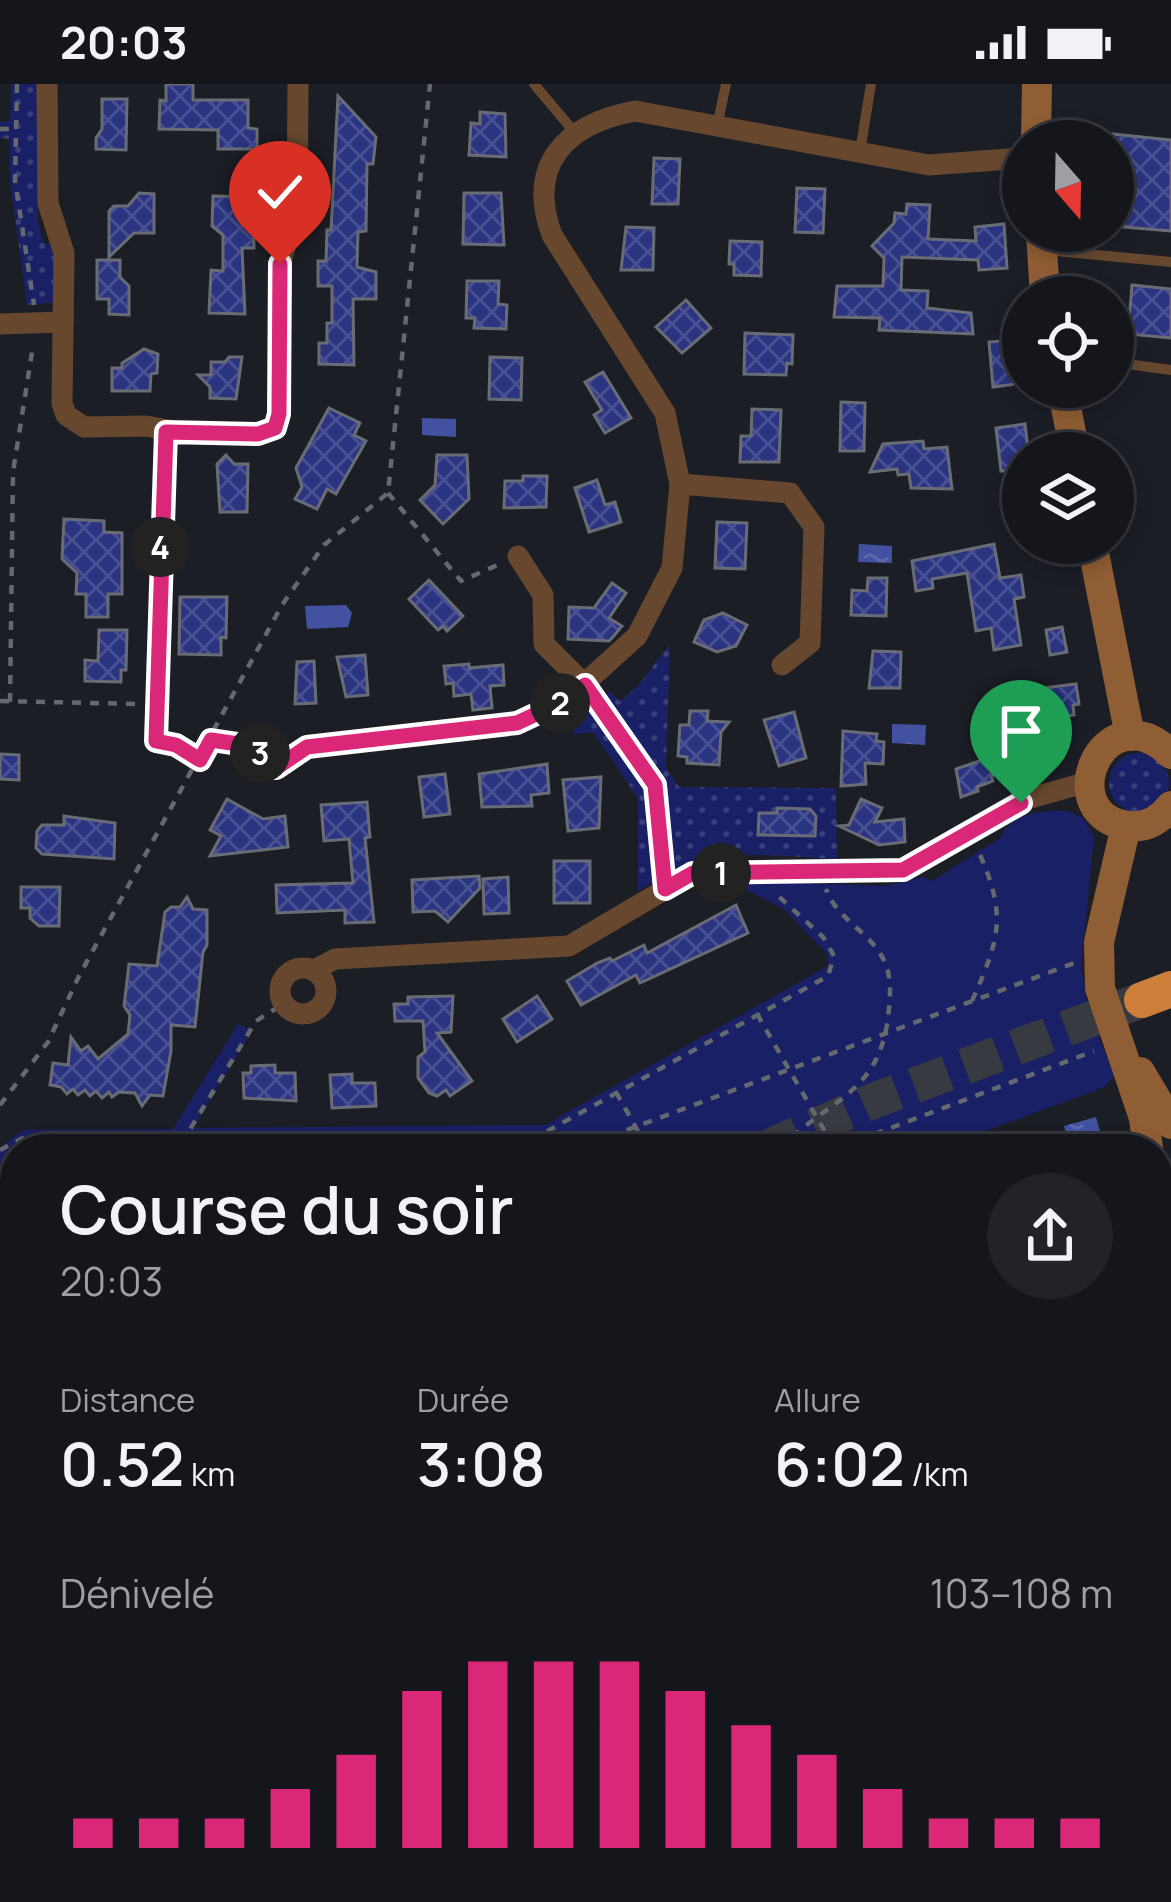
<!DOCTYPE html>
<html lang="fr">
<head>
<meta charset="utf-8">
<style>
	:root { --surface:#15161c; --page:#222329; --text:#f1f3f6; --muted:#9d9fa3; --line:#34353b; --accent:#db2777 }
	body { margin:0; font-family:Manrope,sans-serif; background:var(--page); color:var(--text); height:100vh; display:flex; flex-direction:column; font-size:45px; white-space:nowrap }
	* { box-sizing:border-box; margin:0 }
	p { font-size:39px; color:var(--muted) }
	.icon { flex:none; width:66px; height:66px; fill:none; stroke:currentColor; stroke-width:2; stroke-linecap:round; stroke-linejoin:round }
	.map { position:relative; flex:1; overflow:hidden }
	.sheet { position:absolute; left:0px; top:1050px; width:1173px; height:768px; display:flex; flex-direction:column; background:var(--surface); border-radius:48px 48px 0 0; box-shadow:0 6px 18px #0003,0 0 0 3px var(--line) }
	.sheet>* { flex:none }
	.needle { width:78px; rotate:160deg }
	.controls { position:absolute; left:1002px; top:36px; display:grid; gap:24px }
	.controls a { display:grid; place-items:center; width:132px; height:132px; border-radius:50%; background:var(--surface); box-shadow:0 6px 18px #0003,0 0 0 3px var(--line); font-size:60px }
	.pin { position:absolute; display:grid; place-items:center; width:102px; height:102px; color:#fff; margin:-123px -51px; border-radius:50% 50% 50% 0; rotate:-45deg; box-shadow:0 0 12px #0007 }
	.pin .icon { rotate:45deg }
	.km { position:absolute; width:60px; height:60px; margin:-30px; border-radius:50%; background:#222; color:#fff; font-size:33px; line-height:60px; text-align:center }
	.round { display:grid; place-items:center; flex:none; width:126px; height:126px; border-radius:63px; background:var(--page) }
	.head { display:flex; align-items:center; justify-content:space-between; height:204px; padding:0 60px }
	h1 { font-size:66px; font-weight:600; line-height:90px }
	.stats { display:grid; grid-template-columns:repeat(3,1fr); gap:18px; height:204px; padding:12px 60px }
	.stats div { display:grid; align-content:center }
	.stats b { font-size:60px; font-weight:600 }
	.stats small { font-size:33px; font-weight:400 }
	.stats p { font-size:33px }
	.chart { height:336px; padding:24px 60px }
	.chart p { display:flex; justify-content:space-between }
	.chart svg { width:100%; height:216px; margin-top:12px; stroke:var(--accent); stroke-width:6 }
	.status { display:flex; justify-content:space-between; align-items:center; height:84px; padding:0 60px; background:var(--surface); direction:ltr }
	.status svg { height:33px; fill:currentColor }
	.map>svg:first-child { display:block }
	.grass { fill:url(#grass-dots) }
	.green { fill:#1a2065 }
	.water { fill:url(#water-ripples) }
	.building { fill:url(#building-cross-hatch); stroke:#696c75; stroke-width:3 }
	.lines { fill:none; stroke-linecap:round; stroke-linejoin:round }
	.highway-tunnel { stroke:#383a42; stroke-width:36; stroke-dasharray:36 18; stroke-linecap:butt }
	.path { stroke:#66686f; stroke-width:4.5; stroke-dasharray:9 9; stroke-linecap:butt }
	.lane { stroke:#67482f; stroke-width:10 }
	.street { stroke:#67482f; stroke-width:21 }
	.secondary { stroke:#905e34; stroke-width:30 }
	.highway { stroke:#cd7f39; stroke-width:36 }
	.route-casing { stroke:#fff; stroke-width:24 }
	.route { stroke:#db2777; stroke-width:15 }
</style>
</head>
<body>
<div class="status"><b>20:03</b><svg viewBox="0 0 49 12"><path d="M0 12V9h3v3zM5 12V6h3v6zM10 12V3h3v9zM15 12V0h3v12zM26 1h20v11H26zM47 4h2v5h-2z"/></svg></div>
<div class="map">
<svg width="1171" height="1818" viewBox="0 0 1171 1818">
	<defs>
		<pattern id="grass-dots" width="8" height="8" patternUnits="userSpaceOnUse" patternTransform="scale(3)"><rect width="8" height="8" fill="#1a2065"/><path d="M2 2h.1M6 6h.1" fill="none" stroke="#3b407b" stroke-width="1.8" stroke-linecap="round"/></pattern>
		<pattern id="water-ripples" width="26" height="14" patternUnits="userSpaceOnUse" patternTransform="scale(3)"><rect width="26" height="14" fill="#4251a0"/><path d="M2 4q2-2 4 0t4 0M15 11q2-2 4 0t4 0" fill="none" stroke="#5d69ad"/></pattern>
		<pattern id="building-cross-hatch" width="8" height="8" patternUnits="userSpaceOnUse" patternTransform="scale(3)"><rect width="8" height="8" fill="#2a3480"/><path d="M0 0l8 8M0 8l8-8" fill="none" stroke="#485192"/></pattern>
	</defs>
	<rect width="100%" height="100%" fill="#1c1e26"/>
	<g class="grass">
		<path d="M 11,0 L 39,0 L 38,137 L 44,160 L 60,160 L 57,218 L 27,221 L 10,96 L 10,55 L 0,54 L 0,38 L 10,37 Z"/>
		<path d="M 670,560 L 666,684 L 679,703 L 836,704 L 837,775 C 750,771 717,760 638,807 L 638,714 L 593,648 L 574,650 L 574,638 L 610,608 L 620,617 L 639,601 Z"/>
		<circle cx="1139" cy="699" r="30"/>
	</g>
	<g class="green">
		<path d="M 1067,727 L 1083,734 L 1094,753 L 1081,882 L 1089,931 L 1115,991 L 1105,1003 L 937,1065 L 15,1065 L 15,1622 L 0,1624 L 0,1064 L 23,1046 L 173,1045 L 238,940 L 252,947 L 193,1044 L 545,1041 L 828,882 L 828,871 L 785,826 L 730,797 L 885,802 L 922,793 L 932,797 L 1000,754 C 1011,729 1042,726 1067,727 Z"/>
		<path d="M 653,1803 L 757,1803 L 797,1818 L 701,1818 Z"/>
	</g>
	<g class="water">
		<path d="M 422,334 L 456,335 L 456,353 L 422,351 Z"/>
		<path d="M 859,460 L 892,462 L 892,479 L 858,478 Z"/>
		<path d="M 346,521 L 352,529 L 348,543 L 307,545 L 305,522 Z"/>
		<path d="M 892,640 L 926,641 L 925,661 L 892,659 Z"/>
		<path d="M 1096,1033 L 1101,1051 L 1069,1060 L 1064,1042 Z"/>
	</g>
	<g class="building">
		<path d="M 166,0 L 193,0 L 193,16 L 248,16 L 248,44 L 257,45 L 257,65 L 218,65 L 218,46 L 159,45 L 160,16 L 166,17 Z"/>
		<path d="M 338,12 L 376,53 L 373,80 L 367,80 L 366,147 L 358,148 L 357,183 L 376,188 L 376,215 L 353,215 L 354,281 L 319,280 L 319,259 L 327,259 L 327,239 L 332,239 L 332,202 L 318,202 L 318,177 L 326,177 L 327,146 L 331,146 Z"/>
		<path d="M 102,15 L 127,15 L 126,66 L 96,65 L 96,54 L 102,45 Z"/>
		<path d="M 480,28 L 505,30 L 506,73 L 469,71 L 471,39 L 480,40 Z"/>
		<path d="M 1113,50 L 1171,56 L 1171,147 L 1113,142 Z"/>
		<path d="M 654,74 L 680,75 L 678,120 L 652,120 Z"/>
		<path d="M 797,104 L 825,105 L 823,149 L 795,148 Z"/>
		<path d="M 139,109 L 154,110 L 154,149 L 134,149 L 109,173 L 109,127 L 114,122 L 128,122 Z"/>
		<path d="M 464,109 L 501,109 L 504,161 L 463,160 Z"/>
		<path d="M 213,112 L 253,113 L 254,164 L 242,164 L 245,230 L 209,229 L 211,186 L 223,187 L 223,151 L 212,142 Z"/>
		<path d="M 907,120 L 930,121 L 928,155 L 976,157 L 975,143 L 1004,140 L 1007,184 L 979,186 L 978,176 L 902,173 L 901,206 L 928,207 L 927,224 L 971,229 L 973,250 L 879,246 L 880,234 L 834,233 L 837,202 L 883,202 L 884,174 L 872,162 L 894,139 L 895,129 L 906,130 Z"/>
		<path d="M 626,143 L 654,144 L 653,186 L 621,186 Z"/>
		<path d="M 730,157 L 762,158 L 761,192 L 734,191 L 734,180 L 729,180 Z"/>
		<path d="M 97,176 L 120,176 L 120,193 L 129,202 L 129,231 L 109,230 L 109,215 L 97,215 Z"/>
		<path d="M 467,197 L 499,197 L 498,220 L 507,221 L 506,245 L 474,244 L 475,234 L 466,234 Z"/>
		<path d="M 1132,201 L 1171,205 L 1171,254 L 1128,250 Z"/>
		<path d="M 686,216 L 711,244 L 682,269 L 656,243 Z"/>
		<path d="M 745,249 L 793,251 L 792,280 L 787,279 L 786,291 L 744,290 Z"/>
		<path d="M 1012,256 L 1016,300 L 993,303 L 989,258 Z"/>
		<path d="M 144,265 L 158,270 L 157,289 L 151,290 L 150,307 L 112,307 L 112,284 L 122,284 L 122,279 Z"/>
		<path d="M 229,273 L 242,273 L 236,315 L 210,314 L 210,303 L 198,291 L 211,291 L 211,278 L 225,278 Z"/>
		<path d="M 490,273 L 522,274 L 521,316 L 489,315 Z"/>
		<path d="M 603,288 L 631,334 L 605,349 L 594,331 L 602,326 L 585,298 Z"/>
		<path d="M 841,318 L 865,319 L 864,367 L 840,367 Z"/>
		<path d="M 329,324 L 360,339 L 354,351 L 366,357 L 336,410 L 327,405 L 317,425 L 295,415 L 302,403 L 296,384 Z"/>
		<path d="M 752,325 L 781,326 L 779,378 L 740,378 L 741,352 L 751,352 Z"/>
		<path d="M 1025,340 L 1028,366 L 1023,369 L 1023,385 L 1001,387 L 996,344 Z"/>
		<path d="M 923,357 L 924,365 L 947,363 L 952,405 L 911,404 L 909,390 L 898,391 L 897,385 L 870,388 L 883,360 Z"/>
		<path d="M 226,371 L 234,380 L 248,380 L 247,428 L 220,428 L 217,380 Z"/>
		<path d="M 437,371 L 467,371 L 469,415 L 443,440 L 420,416 L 435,401 Z"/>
		<path d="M 523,392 L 547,392 L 546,423 L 504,424 L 505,397 L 523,397 Z"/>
		<path d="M 597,396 L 605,421 L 615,418 L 621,438 L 589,448 L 575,404 Z"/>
		<path d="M 64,435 L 104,437 L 104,448 L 122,449 L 122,510 L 108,510 L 108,533 L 86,533 L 86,510 L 76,510 L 77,489 L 62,475 Z"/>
		<path d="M 717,438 L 747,439 L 745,485 L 715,484 Z"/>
		<path d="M 994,460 L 1000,494 L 1021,491 L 1024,513 L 1014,515 L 1021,561 L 994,566 L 991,544 L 976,547 L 967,489 L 932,495 L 933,504 L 916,507 L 912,477 Z"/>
		<path d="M 868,494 L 887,494 L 886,532 L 851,531 L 852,506 L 867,507 Z"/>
		<path d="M 429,496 L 463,532 L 447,547 L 443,542 L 438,546 L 409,515 Z"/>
		<path d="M 612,499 L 626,509 L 609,534 L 622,542 L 612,554 L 609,557 L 568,555 L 569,523 L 594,524 Z"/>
		<path d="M 180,513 L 227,513 L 226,554 L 221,553 L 221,571 L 179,570 Z"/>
		<path d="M 723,529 L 747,541 L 736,562 L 717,568 L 694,558 L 704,536 Z"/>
		<path d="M 1062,543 L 1067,568 L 1050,571 L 1046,546 Z"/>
		<path d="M 99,546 L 127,546 L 126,586 L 121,586 L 121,598 L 85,597 L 85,576 L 98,577 Z"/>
		<path d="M 873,567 L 901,568 L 900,604 L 869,604 Z"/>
		<path d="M 365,571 L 368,611 L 346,613 L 337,573 Z"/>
		<path d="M 314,577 L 316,619 L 295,620 L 297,578 Z"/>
		<path d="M 469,580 L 469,584 L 503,581 L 504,601 L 490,602 L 492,624 L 473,626 L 471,610 L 454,612 L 453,599 L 446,600 L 444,582 Z"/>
		<path d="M 1076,600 L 1079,620 L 1073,621 L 1074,631 L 1067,632 L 1068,642 L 1045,645 L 1043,628 L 1030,630 L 1027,606 Z"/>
		<path d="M 690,627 L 708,627 L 707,637 L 729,638 L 721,648 L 719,681 L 687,679 L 687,673 L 678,672 L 680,641 L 689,641 Z"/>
		<path d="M 794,628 L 806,674 L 779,682 L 764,636 Z"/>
		<path d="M 843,647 L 877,650 L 876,657 L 884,658 L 883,680 L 865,679 L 866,700 L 841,702 Z"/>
		<path d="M 0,670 L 19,671 L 19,696 L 0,695 Z"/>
		<path d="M 1000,670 L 1006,686 L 991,692 L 993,697 L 977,703 L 978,707 L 961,713 L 956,685 Z"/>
		<path d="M 547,680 L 549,709 L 531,711 L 532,722 L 482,723 L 479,690 Z"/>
		<path d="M 445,690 L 450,730 L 424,733 L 419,693 Z"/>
		<path d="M 601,693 L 599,744 L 568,747 L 563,696 Z"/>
		<path d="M 227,715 L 263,735 L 285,732 L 288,763 L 210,772 L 221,752 L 210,746 Z"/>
		<path d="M 861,715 L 882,724 L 875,738 L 904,735 L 905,758 L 879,761 L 839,742 L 849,741 Z"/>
		<path d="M 367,718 L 370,753 L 365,754 L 374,838 L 345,839 L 345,826 L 277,829 L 276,801 L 353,799 L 349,755 L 324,757 L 321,721 Z"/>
		<path d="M 777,724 L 810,725 L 816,732 L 815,752 L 758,751 L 759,729 L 777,729 Z"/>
		<path d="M 64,732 L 115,739 L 114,775 L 42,770 L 36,764 L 37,747 L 42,741 L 64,741 Z"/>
		<rect x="554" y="777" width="36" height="42"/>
		<path d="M 479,792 L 480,804 L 448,838 L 435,827 L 413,828 L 412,796 Z"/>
		<path d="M 508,793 L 509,829 L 484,830 L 483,795 Z"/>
		<path d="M 21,803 L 60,803 L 59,842 L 39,842 L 30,834 L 30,824 L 21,824 Z"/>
		<path d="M 187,813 L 193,825 L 207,826 L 207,861 L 203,868 L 195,943 L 171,941 L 171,967 L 163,1012 L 150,1011 L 142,1022 L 135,1009 L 119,1008 L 112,1013 L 109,1008 L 102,1014 L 96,1007 L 90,1012 L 85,1006 L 78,1011 L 73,1005 L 67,1010 L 61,1003 L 50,1001 L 53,979 L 68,981 L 71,953 L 81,967 L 88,962 L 98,975 L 128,950 L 130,931 L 124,922 L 129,880 L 157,882 L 165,828 L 171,823 L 180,823 Z"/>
		<path d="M 736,821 L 748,849 L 640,899 L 636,891 L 581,921 L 567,897 L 597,879 L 610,874 L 612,877 L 644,861 L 647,869 Z"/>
		<path d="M 453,912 L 451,948 L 437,949 L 472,997 L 450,1012 L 446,1006 L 437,1012 L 429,1009 L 418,994 L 418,973 L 425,968 L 423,937 L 395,937 L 394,920 L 408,920 L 408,913 Z"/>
		<path d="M 537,912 L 552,935 L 517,958 L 503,935 Z"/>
		<path d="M 275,981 L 275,989 L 295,989 L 296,1017 L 244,1014 L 243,989 L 251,989 L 251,982 Z"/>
		<path d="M 352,990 L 352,999 L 375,999 L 376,1022 L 332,1024 L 330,991 Z"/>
	</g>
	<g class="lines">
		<path class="highway-tunnel" d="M 765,1065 L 865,1020 L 1142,916"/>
		<g class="path">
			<path d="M 17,0 L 15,96 L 34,221"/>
			<path d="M 0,45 L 16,45"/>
			<path d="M 388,409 L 461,497 L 500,480"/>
			<path d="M 0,617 L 138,620"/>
			<path d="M 10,618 L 13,388 L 33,262"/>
			<path d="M 598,619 L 655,702 L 663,782"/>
			<path d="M 211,656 L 252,662 L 261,670"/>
			<path d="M 174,660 L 200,676"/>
			<path d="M 972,917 C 1001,852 1007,830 977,764"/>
			<path d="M 757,930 L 835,1065 L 1094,967"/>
			<path d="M 616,1008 L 648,1065"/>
			<path d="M 0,1021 L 48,958 L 79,892 L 282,521 L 324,461 L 388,409 L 430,0"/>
			<path d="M 178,1065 L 186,1052 L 535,1054 L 828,892 L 834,872 L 823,853 L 775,809"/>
			<path d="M 576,1065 L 1077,878"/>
			<path d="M 779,1065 C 832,1012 882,1010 889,924 C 891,903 891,887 880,869 C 865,846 835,832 826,805"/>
			<path d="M 0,1066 L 25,1053 L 186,1052 L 256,937 L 283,920"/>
			<path d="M 0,1091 L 15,1091"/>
			<path d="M 4,1093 L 15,1108"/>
			<path d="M 0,1239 L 15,1224"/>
			<path d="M 0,1279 L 15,1274"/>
			<path d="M 0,1376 L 15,1370"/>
			<path d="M 696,1803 L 735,1818"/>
			<path d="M 1014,1818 L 1017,1803"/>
		</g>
		<g class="lane">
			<path d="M 534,0 L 576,50"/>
			<path d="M 717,43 L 726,0"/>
			<path d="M 860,68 L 871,0"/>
			<path d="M 1045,166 L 1171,178"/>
			<path d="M 1113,278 L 1171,286"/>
		</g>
		<g class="street">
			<path d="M 47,0 L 48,119 L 64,169 L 62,319 L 66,331 L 84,343 L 146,342 L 185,349 L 258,350 L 275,344 L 279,330 L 280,180 L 297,126 L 298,0"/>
			<path d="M 0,240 L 63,238"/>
			<path d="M 680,400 L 790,409 L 814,443 L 810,559 L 782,581"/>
			<path d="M 518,472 L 543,511 L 544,560 L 585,601"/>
			<path d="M 156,657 L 166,348"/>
			<path d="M 276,684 L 307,663 L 517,639 L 564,618 L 637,552 L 672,484 L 680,400 L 665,329 L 552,151 C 526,80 566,40 635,27 L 929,81 L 1023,74"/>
			<circle cx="303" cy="907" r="23"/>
			<path d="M 314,886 L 335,875 L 569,862 L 693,789 L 903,786 L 1027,715 L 1088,698"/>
			<path d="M 1158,1793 L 1171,1795"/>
		</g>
		<g class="secondary">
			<path d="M 1036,57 L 1037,0"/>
			<path d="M 1041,147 L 1045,213"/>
			<path d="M 1062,303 L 1075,369"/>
			<path d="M 1092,459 L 1130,652"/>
			<path d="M 1171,670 C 1102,604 1050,734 1130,742 C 1147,744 1161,735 1171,722"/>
			<path d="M 1126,742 L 1099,858 L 1100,904 L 1144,1034 L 1148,1065"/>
			<path d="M 1140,988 L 1171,1040"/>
			<path d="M 1158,1130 L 1171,1170"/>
			<path d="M 483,1803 L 548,1818"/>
		</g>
		<g class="highway">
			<path d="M 1142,916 L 1171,905"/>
			<path d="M 0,1738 L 15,1717"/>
			<path d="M 0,1777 L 15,1754"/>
			<path d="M 120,1818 L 129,1803"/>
		</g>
	</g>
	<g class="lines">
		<defs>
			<path id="route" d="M 280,180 L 279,330 L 275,344 L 258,350 L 166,348 L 156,657 L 176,661 L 200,676 L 211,656 L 252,662 L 276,684 L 307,663 L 517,639 L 564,617 L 585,601 L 655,701 L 665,805 L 693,789 L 903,786 L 1021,719"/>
		</defs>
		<use href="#route" class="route-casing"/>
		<use href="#route" class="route"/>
	</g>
</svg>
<div class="controls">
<a><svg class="needle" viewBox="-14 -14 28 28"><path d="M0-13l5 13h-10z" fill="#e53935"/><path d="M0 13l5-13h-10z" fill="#9d9fa3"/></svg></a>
<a><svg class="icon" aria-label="locate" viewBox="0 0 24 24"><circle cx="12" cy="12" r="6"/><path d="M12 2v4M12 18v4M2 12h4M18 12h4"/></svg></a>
<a><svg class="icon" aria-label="layers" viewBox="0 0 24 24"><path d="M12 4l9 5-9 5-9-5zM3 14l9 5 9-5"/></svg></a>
</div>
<div class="pin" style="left:1021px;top:719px;background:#1e9e55"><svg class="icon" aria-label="arrive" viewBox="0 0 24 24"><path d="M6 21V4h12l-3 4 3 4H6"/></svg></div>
<div class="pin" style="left:280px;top:180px;background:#d93025"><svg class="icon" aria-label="check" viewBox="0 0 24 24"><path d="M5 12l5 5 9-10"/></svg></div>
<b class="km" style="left:721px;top:789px">1</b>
<b class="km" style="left:560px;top:619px">2</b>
<b class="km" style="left:260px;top:669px">3</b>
<b class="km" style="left:160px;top:463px">4</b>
<section class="sheet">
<div class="head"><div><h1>Course du soir</h1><p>20:03</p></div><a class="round"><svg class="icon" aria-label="share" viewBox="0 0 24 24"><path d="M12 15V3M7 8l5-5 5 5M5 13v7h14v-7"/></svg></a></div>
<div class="stats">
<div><p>Distance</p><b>0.52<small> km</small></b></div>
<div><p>Durée</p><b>3:08</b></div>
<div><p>Allure</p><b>6:02<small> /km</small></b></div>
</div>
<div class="chart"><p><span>Dénivelé</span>103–108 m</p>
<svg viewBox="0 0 160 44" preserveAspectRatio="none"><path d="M5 44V38M15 44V38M25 44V38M35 44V32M45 44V25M55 44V12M65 44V6M75 44V6M85 44V6M95 44V12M105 44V19M115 44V25M125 44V32M135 44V38M145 44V38M155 44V38"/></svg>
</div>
</section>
</div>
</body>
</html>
